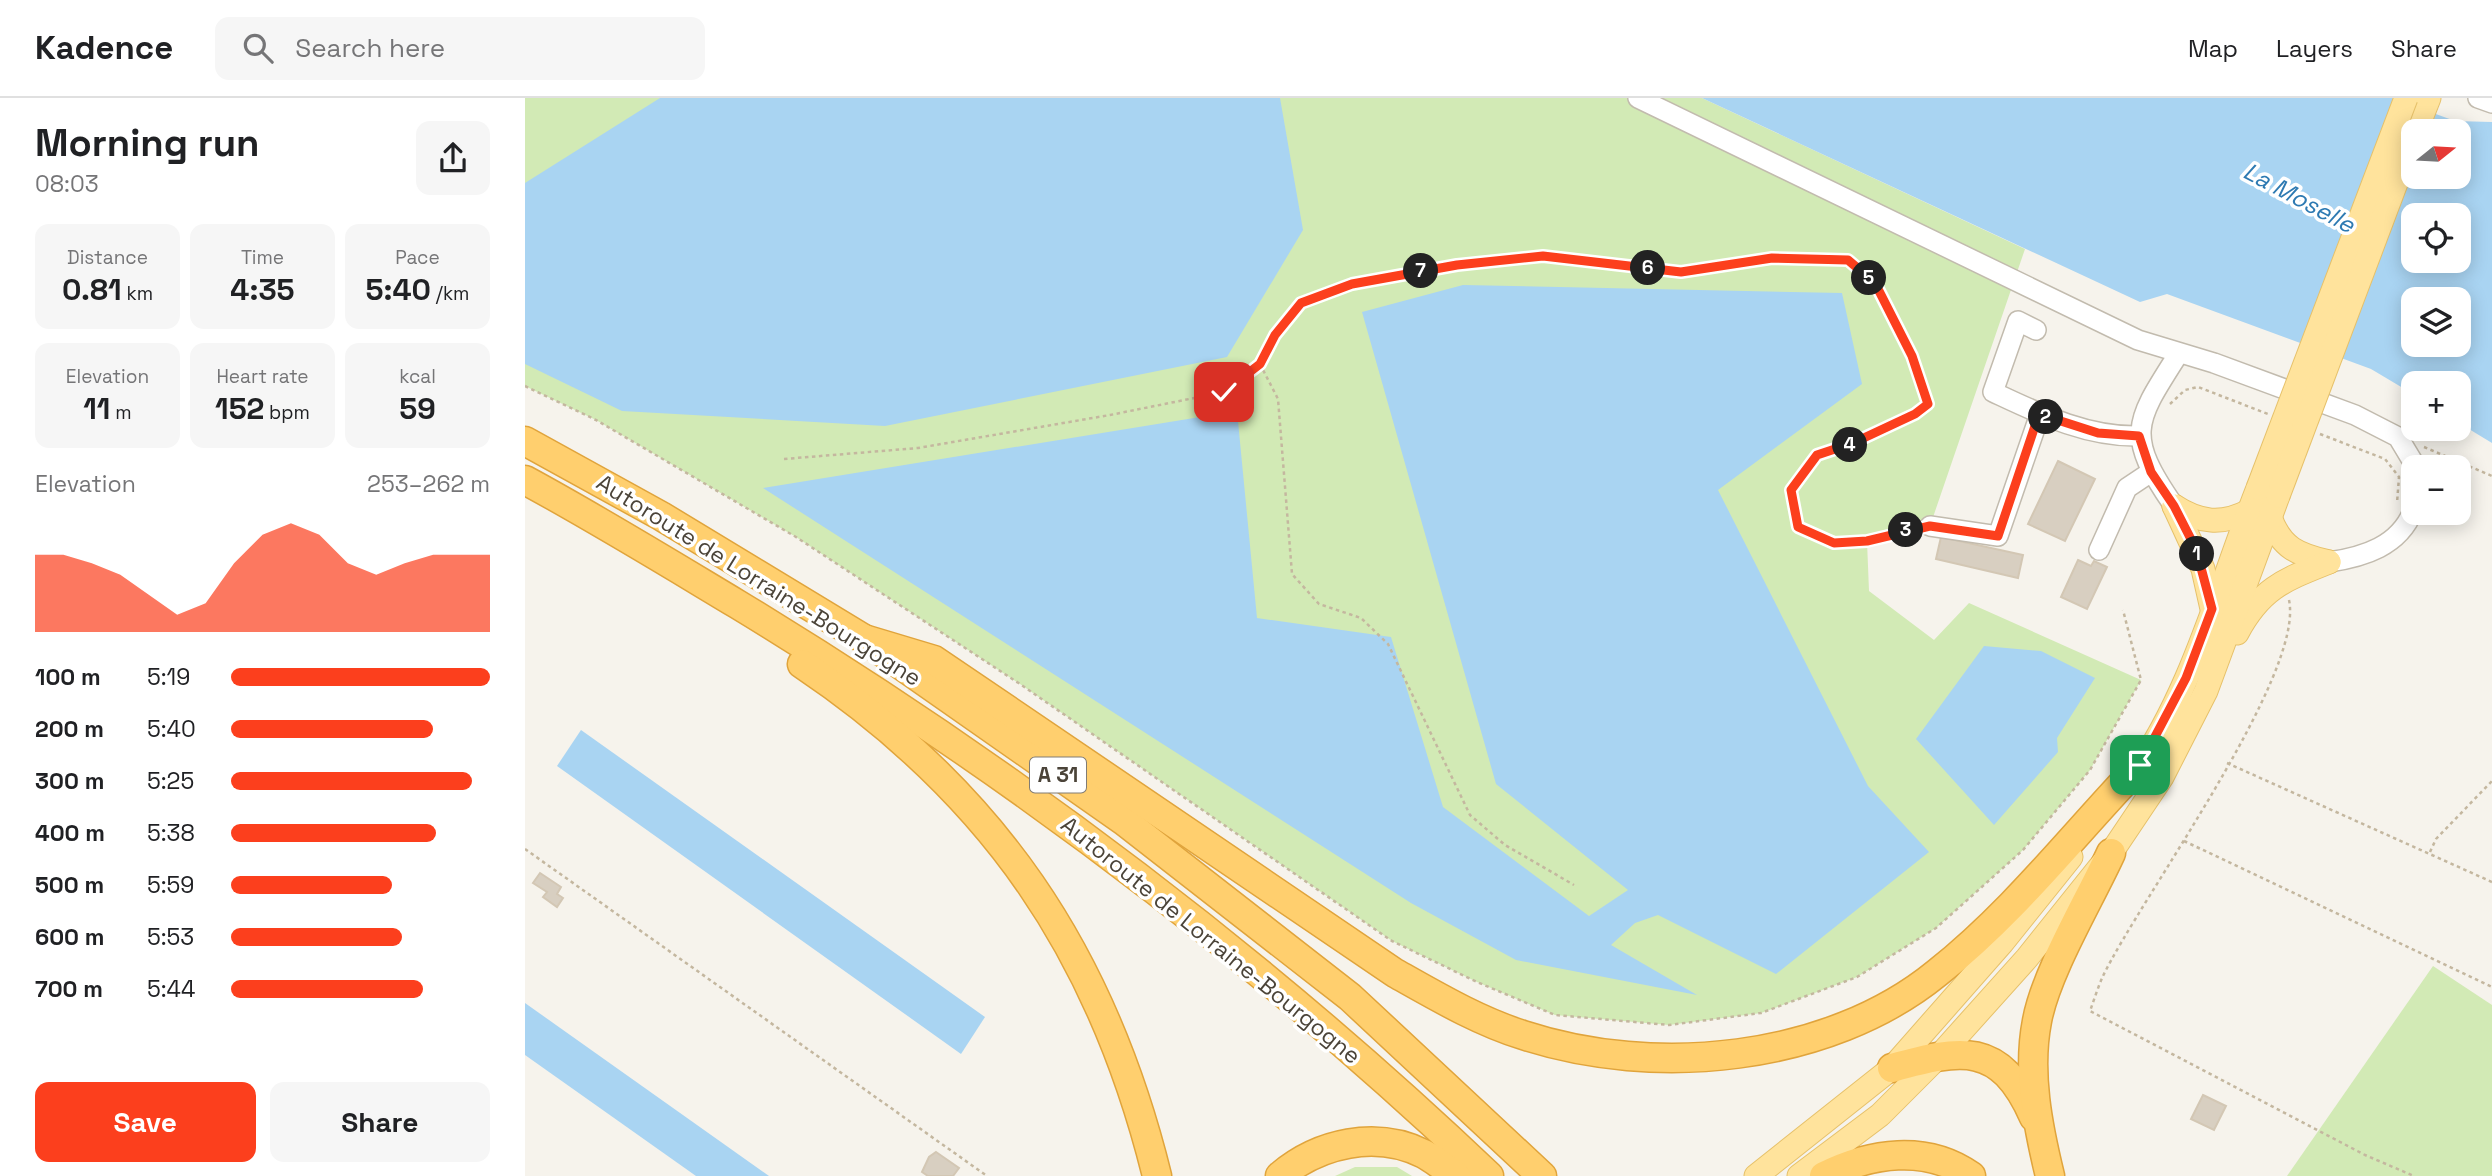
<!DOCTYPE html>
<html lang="en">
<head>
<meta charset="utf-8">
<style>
	:root { --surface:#fff; --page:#f6f6f6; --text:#202124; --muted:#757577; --line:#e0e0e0; --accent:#fc3f1d }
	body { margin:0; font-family:"Space Grotesk",sans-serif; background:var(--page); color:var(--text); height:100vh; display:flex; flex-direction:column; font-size:26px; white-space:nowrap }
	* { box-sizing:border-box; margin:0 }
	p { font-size:23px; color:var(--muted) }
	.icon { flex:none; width:38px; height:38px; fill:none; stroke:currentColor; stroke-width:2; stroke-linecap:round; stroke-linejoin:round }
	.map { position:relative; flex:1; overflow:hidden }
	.drawer { display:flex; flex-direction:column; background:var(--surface); width:525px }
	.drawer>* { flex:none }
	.needle { width:46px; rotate:72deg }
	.tools { position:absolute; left:1876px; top:21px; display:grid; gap:14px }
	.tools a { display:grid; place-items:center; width:70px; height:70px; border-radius:14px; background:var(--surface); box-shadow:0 4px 18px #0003; font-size:35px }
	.pin { position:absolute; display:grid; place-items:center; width:60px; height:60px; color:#fff; margin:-30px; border-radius:14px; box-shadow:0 4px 10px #0006 }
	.km { position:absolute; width:35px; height:35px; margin:-18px; border-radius:50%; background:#222; color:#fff; font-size:19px; line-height:35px; text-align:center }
	.round { display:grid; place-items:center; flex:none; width:74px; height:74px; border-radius:14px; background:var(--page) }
	.headline { display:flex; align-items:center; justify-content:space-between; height:119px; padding:0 35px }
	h1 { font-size:38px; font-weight:700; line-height:52px }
	.metrics { display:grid; grid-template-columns:repeat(3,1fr); gap:10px; height:119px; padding:7px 35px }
	.metrics div { display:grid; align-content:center; border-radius:14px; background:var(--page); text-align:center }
	.metrics b { font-size:30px; font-weight:700 }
	.metrics small { font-size:19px; font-weight:400 }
	.metrics p { font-size:19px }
	.chart { height:196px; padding:14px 35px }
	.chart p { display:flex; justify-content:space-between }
	.chart svg { width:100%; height:126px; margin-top:7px; fill:var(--accent); opacity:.7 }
	.button { display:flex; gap:14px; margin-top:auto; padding:14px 35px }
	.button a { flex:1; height:80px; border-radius:14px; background:var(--accent); color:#fff; font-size:28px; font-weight:700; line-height:80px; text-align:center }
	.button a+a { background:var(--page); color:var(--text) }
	ul { padding:0 35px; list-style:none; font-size:23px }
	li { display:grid; grid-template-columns:112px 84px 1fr; align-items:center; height:52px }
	li i { height:18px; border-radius:9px; background:var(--accent) }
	header { display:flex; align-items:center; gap:42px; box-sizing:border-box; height:98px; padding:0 35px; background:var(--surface); border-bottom:2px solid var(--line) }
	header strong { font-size:33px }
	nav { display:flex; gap:38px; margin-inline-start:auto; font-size:24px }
	.search { width:490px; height:63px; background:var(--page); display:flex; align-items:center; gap:18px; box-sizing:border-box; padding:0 24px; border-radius:14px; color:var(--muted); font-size:26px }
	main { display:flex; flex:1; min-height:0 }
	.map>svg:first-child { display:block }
	.green { fill:#d2eab5 }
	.water { fill:#a9d4f2; fill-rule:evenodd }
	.building { fill:#d8cfc1; stroke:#d3c7b4; stroke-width:2 }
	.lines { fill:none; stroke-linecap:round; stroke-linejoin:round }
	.minor-casing { stroke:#c2bbae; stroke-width:22 }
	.major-casing { stroke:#e6c16a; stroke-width:25 }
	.highway-casing { stroke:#e0a43c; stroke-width:31 }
	.path { stroke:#c4b79f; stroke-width:2.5; stroke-dasharray:3.5 3.5; stroke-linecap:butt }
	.minor { stroke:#fff; stroke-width:19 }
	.major { stroke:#ffe39c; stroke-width:23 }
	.highway { stroke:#ffcf6e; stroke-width:28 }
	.major-bridge-casing { stroke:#e6c16a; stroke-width:25; stroke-linecap:butt }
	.major-bridge { stroke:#ffe39c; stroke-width:23 }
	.route-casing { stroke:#fff; stroke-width:14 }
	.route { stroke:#fc3f1d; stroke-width:9 }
	.labels { text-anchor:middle; stroke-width:7; stroke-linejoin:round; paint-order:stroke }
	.shield { fill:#fff; stroke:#817c74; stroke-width:2 }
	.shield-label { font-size:21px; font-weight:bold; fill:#4b4439 }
	.street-label { font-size:23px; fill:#4b4439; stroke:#fff }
	.water-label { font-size:24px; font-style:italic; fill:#2e7ab2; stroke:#fff }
</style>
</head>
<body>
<header>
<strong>Kadence</strong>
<div class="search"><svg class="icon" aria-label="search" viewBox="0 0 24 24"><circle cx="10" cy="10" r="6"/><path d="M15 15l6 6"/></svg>Search here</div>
<nav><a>Map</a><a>Layers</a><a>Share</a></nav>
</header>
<main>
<section class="drawer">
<div class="headline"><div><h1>Morning run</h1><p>08:03</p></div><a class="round"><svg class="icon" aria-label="share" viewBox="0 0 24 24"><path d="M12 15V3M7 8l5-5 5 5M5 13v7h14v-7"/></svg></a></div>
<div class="metrics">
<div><p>Distance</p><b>0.81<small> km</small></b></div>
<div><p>Time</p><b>4:35</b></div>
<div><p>Pace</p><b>5:40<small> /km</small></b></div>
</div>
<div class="metrics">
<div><p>Elevation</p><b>11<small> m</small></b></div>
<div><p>Heart rate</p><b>152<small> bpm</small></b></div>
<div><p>kcal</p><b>59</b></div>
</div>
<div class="chart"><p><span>Elevation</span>253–262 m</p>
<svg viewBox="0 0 160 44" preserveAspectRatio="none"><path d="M0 44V17L10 17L20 20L30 24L40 31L50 38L60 34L70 20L80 10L90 6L100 10L110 20L120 24L130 20L140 17L150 17L160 17V44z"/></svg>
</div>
<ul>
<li><b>100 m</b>5:19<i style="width:100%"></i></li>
<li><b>200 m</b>5:40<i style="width:78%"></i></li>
<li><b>300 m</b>5:25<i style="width:93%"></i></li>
<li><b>400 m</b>5:38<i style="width:79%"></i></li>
<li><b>500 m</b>5:59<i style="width:62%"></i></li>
<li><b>600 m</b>5:53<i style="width:66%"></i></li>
<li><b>700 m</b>5:44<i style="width:74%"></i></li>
</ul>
<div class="button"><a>Save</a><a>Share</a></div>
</section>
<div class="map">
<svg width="1967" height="1078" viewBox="0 0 1967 1078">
	<rect width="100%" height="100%" fill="#f6f3ec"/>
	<g class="green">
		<path d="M 0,0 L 1177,0 L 1500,151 L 1405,428 L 1342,443 L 1344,493 L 1409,542 L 1444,505 L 1616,582 L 1565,672 L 1498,752 L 1411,830 L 1332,879 L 1236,915 L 1144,927 L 1030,917 L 952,884 L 867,843 L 495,586 L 271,439 L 71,322 L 0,288 Z"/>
		<path d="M 1908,868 L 1967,907 L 1967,1078 L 1762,1078 Z"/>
		<path d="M 830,1069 L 872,1069 L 887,1078 L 810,1078 Z"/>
	</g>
	<g class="water">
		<path d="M 135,0 L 755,0 L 778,132 L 702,259 L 360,328 L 97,313 L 0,266 L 0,85 Z"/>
		<path d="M 1177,0 L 1867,0 L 1930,23 L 1967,24 L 1967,345 L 1934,325 L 1934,285 L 1888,285 L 1888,296 L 1846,271 L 1642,196 L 1615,204 ZM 1888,33 L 1934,33 L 1934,79 L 1888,79 ZM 1888,117 L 1934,117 L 1934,163 L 1888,163 ZM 1888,201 L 1934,201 L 1934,247 L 1888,247 Z"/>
		<path d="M 938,187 L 1317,195 L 1337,286 L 1193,392 L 1343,688 L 1404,754 L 1251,876 L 1133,817 L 1110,825 L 1086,847 L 1172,897 L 991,862 L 886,805 L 238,390 L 712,313 L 732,520 L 866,539 L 918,709 L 1064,818 L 1103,792 L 971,686 L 837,214 Z"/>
		<path d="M 1459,548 L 1516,553 L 1570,580 L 1532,640 L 1533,654 L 1469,727 L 1391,641 Z"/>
		<path d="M 56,632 L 460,919 L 436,956 L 32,668 Z"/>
		<path d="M 0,905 L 244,1078 L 171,1078 L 0,957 Z"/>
	</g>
	<g class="building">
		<path d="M 1533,363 L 1570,381 L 1540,443 L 1503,426 Z"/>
		<path d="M 1416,439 L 1498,457 L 1493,480 L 1411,461 Z"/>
		<path d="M 1553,462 L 1566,468 L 1569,463 L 1582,469 L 1562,511 L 1536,499 Z"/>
		<path d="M 15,775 L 36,789 L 32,796 L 38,800 L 32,809 L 18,799 L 22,794 L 8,785 Z"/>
		<path d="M 1678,997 L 1701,1008 L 1689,1032 L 1666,1021 Z"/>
		<path d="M 411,1054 L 434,1070 L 428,1078 L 403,1078 L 397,1074 L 404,1059 Z"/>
	</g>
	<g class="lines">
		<defs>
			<g id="minor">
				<path d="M 1113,0 L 1613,242 L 1689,265 L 1830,317 L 1873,339 L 1891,369"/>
				<path d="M 1953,0 L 1967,5"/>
				<path d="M 1511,232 L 1493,223 L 1468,294 C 1515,316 1561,339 1614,338"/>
				<path d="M 1649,408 C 1599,336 1610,324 1654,255"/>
				<path d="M 1405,428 L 1473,438 L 1515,316"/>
				<path d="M 1574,452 L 1602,390 L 1626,374"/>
				<path d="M 1804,464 C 1839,459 1874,448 1888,413"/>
			</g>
			<g id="major">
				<path d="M 1891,33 L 1904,0"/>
				<path d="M 1649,408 L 1678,471 L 1687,511"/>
				<path d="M 1649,408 C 1675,425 1697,427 1724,413"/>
				<path d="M 1745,419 C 1756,450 1773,457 1804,464"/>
				<path d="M 1712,535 C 1736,490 1759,482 1804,464"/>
				<path d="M 1605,681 C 1665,602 1696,483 1733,390"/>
				<path d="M 1231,1078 L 1367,970 L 1477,845 L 1546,759"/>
				<path d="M 1274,1078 L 1355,1017 L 1415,957 L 1502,860 L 1586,755 L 1637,679 L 1681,593 L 1753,398"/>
			</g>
			<g id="highway">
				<path d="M 0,343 L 136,418 L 339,541 L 599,723 L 825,899 L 1017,1078"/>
				<path d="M 0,382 C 72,421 142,464 212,506 C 482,670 735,860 964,1078"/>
				<path d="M 339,541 L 409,562 L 870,875 C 911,898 953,923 998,937 C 1129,980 1303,964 1412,875 C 1489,814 1548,737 1615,667"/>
				<path d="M 277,566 C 469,695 577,855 632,1078"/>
				<path d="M 1367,970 C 1436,951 1475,942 1509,1019"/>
				<path d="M 755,1078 C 794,1045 851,1032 899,1056 C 910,1062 921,1071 931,1078"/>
				<path d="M 1299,1078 C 1345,1055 1401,1046 1446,1078"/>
				<path d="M 1525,1078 C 1513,1029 1502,974 1512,923 C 1521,874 1564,803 1586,755"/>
			</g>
		</defs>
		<use href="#minor" class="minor-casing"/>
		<use href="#major" class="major-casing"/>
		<use href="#highway" class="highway-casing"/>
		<g class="path">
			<path d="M 735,266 L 753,301 L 767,476 L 794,506 L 836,520 L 863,546 L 945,717 L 980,747 L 1049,787"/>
			<path d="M 0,288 L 71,322 L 271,439 L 495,586 L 867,843 L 952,884 L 1030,917 L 1144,927 L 1236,915 L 1332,879 L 1411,830 L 1498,752 L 1565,672 L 1616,582 L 1598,512"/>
			<path d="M 1645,306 L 1660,292 L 1673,289 L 1743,316"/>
			<path d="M 1795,336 L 1860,361 L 1874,379 L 1872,405"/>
			<path d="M 1899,349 L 1967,378"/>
			<path d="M 259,361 L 393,350 L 585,317 L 699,294 L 735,266 L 750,237 L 776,205 L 827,185 L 932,167 L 1018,158 L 1156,174 L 1247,160 L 1323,162 L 1350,185 L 1387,258 L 1403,306 L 1390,316 L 1328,345 L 1292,357 L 1266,392 L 1273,430 L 1309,445 L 1342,443 L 1389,430"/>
			<path d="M 1764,502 C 1780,577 1615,801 1578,878 C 1573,889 1569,902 1565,913 L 1840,1057 L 1889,1078"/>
			<path d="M 1702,665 L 1967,784"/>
			<path d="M 1659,743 L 1967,889"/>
			<path d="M 0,751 L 462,1078"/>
			<path d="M 1905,754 L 1911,741 L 1967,683"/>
		</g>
		<use href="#minor" class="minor"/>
		<use href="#major" class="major"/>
		<use href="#highway" class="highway"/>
		<defs>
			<g id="major-bridge">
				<path d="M 1733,390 L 1881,0"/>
				<path d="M 1753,398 L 1888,40"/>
			</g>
		</defs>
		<use href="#major-bridge" class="major-bridge-casing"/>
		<use href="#major-bridge" class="major-bridge"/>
	</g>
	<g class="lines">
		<defs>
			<path id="route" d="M 699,294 L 735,266 L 750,237 L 776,205 L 827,186 L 932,167 L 1018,158 L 1156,174 L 1247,160 L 1323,162 L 1350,185 L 1387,258 L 1403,306 L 1390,316 L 1328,345 L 1292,357 L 1266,392 L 1273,429 L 1309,445 L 1342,443 L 1405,428 L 1473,438 L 1514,316 L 1573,335 L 1614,338 L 1626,374 L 1649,408 L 1671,451 L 1687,511 L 1661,580 L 1615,667"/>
		</defs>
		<use href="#route" class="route-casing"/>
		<use href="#route" class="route"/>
	</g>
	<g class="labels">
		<rect class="shield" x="505" y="659.5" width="56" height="35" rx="5"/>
		<g class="shield-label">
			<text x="533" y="684">A 31</text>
		</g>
		<g class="street-label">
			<text transform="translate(234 482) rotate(32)" y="8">Autoroute de Lorraine-Bourgogne</text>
			<text transform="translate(686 842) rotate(39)" y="8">Autoroute de Lorraine-Bourgogne</text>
		</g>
		<g class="water-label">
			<text transform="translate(1774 100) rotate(28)" y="8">La Moselle</text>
		</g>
	</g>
</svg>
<div class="tools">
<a><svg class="needle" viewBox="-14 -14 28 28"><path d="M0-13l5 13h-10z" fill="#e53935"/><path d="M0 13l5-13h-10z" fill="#757577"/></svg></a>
<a><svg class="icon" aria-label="locate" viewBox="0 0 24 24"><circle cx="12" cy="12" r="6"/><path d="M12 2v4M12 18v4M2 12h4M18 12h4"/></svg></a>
<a><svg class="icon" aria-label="layers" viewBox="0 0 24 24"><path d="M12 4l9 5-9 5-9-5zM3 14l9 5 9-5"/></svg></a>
<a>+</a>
<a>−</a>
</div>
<div class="pin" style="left:1615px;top:667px;background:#1e9e55"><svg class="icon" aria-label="arrive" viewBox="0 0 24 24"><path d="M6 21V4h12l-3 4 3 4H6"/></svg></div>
<div class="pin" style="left:699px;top:294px;background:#d93025"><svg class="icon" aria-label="check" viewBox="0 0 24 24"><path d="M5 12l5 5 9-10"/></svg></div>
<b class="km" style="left:1672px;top:456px">1</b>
<b class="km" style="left:1521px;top:319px">2</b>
<b class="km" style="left:1381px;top:432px">3</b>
<b class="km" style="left:1325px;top:347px">4</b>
<b class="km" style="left:1344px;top:180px">5</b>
<b class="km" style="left:1123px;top:170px">6</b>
<b class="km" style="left:896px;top:173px">7</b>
</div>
</main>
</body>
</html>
